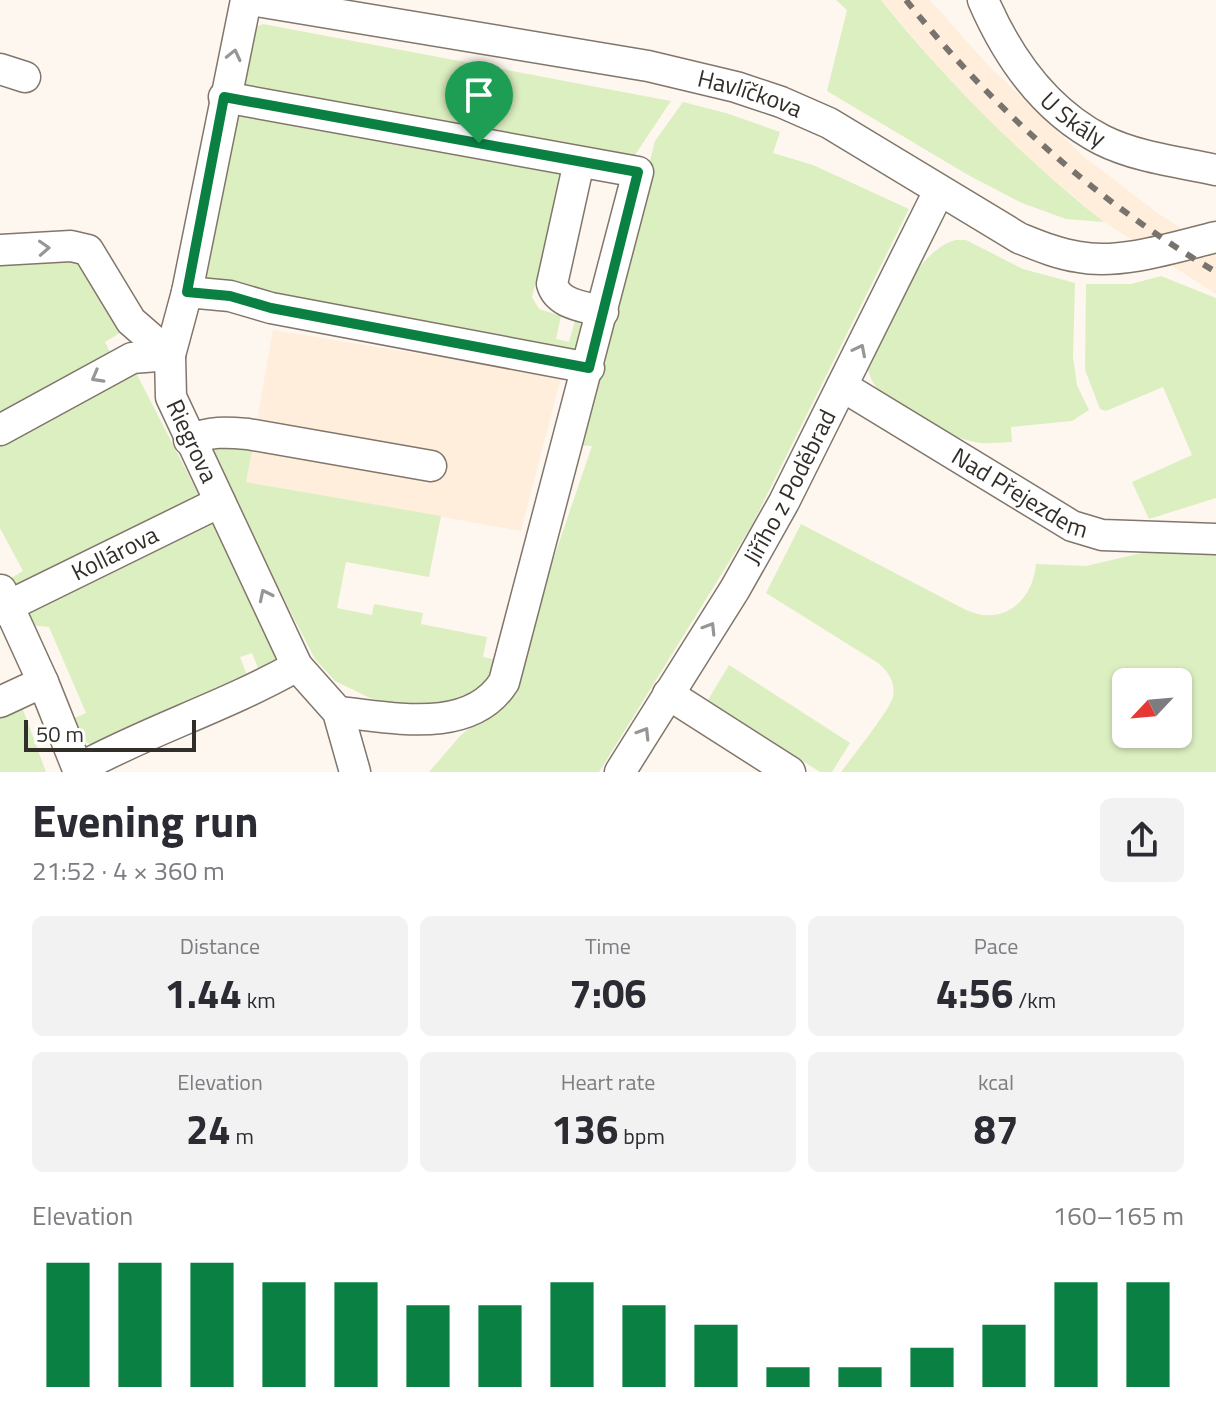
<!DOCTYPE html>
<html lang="en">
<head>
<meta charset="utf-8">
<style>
	:root { --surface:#fff; --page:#f2f2f3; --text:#2b2b33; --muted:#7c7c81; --accent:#0b8043 }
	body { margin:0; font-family:"Titillium Web",sans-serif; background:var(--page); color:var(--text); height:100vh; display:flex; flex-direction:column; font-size:30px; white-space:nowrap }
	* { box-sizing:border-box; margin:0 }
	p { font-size:26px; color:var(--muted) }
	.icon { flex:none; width:44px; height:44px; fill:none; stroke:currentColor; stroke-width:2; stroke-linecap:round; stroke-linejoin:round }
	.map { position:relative; height:772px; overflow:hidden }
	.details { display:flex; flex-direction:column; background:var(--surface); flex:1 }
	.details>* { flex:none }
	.needle { width:52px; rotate:244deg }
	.buttons { position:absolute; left:1112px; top:668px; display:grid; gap:16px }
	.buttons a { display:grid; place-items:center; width:80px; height:80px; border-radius:12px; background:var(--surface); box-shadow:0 2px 6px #0004; font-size:40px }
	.scale { position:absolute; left:24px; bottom:20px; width:172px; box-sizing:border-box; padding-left:8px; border:4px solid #322e29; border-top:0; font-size:22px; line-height:28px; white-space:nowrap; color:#322e29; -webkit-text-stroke:6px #fff; paint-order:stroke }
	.pin { position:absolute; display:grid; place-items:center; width:68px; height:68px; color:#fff; margin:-82px -34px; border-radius:50% 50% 50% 0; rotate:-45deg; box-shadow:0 0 8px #0007 }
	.pin .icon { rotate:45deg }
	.round { display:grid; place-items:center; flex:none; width:84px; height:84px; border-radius:12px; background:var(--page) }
	.head { display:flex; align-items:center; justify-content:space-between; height:136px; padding:0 32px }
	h1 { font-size:44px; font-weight:700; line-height:60px }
	.stats { display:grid; grid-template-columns:repeat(3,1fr); gap:12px; height:136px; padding:8px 32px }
	.stats div { display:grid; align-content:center; border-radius:12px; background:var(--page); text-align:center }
	.stats b { font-size:40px; font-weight:700 }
	.stats small { font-size:22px; font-weight:400 }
	.stats p { font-size:22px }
	.chart { height:224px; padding:16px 32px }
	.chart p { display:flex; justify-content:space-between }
	.chart svg { width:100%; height:144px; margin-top:8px; stroke:var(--accent); stroke-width:6 }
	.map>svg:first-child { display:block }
	.built { fill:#ffeedb }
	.green { fill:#dcefc1; fill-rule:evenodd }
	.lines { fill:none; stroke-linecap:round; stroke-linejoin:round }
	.minor-casing { stroke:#80766b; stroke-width:33 }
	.minor { stroke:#fff; stroke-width:30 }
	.rail { stroke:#78736d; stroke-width:6; stroke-dasharray:10 10; stroke-linecap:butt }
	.oneway { stroke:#989694 }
	.route-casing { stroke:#fff; stroke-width:16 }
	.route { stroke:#0b8043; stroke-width:10 }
	.labels { text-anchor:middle; stroke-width:8; stroke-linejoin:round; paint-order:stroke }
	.street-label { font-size:24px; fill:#322e29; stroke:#fff }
</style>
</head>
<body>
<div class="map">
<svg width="1216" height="772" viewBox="0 0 1216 772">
	<rect width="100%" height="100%" fill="#fef7ef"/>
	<g class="built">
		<path d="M 881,0 L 930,0 L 988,65 L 1083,156 L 1159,214 L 1216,250 L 1216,294 L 1104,222 L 1020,151 L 960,92 Z"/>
		<path d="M 273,330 L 561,377 L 521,531 L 246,482 Z"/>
	</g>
	<g class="green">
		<path d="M 836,0 L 881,0 C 948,83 1021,156 1104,222 L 1066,219 L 1022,203 L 968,175 L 827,91 L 847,10 Z"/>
		<path d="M 263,24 L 671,101 L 631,161 L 240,91 L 252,29 Z"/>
		<path d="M 683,102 L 726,113 L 780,132 L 773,153 L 813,165 L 909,209 L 752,525 L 599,772 L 429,772 L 460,736 L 515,690 L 551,566 L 592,446 L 578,445 L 655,141 Z"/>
		<path d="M 237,109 L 561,172 L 562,178 L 532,297 L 539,309 L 561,316 L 556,339 L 569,342 L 575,320 L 584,327 L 580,351 L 204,291 Z"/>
		<path d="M 956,240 L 966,240 L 1023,269 L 1075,283 L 1073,357 L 1077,385 L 1089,410 L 1072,421 L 1011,427 L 1012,442 C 1002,442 991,444 981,443 C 950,439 896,411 876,387 C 869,378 868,368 865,358 C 884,325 917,249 956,240 Z"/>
		<path d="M 75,253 L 123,331 L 105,342 L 115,362 L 0,425 L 0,256 Z"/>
		<path d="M 1161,276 L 1216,298 L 1216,498 L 1149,519 L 1132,482 L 1192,455 L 1163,387 L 1106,411 L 1100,409 L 1085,370 L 1086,284 L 1131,284 Z"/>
		<path d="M 132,365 L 204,505 L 24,592 L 8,580 L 23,571 L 0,528 L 0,436 Z"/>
		<path d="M 213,432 L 255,436 L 246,482 L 441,516 L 429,577 L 346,562 L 337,608 L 372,615 L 374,604 L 423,613 L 421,624 L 487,637 L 483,657 L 501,661 L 495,676 L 457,706 L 393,705 L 370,698 L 335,681 L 315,659 L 208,453 Z"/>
		<path d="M 209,516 L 275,642 L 275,661 L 261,675 L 252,653 L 240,657 L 249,680 L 94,746 L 81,740 L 70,720 L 86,713 L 49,627 L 30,625 L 25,616 L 27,602 Z"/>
		<path d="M 801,524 L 966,610 C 1003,627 1033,601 1036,564 L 1086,566 L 1163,548 L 1216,551 L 1216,772 L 841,772 C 852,757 889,711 893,697 C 896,683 888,671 878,663 L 766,593 ZM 1126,682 L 1178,682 L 1178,734 L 1126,734 Z"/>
		<path d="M 729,665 L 850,743 L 832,772 L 820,772 L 708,700 Z"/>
		<path d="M 18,696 L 46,772 L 0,772 L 0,705 Z"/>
	</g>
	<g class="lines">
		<defs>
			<g id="minor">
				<path id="s1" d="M 246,0 L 187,292 L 170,355 L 171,397 L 297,666 L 338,712 L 355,772"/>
				<path id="s2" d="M 251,0 L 648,66 L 736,87 L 781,102 L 829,123 L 1019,238 C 1039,246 1058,254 1079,257 C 1120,265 1176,247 1216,237"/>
				<path id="s3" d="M 983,0 C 1008,58 1044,110 1102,140 C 1136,157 1178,162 1216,170"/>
				<path d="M 0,69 L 25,77"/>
				<path d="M 224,97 L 638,172 L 504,682 C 470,736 391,717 338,712"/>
				<path d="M 579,162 L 552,284 C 558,305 584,306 603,312"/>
				<path d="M 0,250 L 71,246 L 88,250 L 131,321 L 170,355"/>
				<path d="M 187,292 L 230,296 L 271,308 L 589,368"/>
				<path id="s4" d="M 842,386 L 1072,526 L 1102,535 L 1216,539"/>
				<path d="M 0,430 L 132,358 L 170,355"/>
				<path d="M 189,440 C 210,431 226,432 248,434 L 431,466"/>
				<path d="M 1,590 L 43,682 L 79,772"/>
				<path id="s5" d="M 0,610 L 220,502"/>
				<path d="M 668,694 L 790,772"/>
				<path d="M 0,702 L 43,682"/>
				<path d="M 78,769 C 149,730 227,706 297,666"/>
				<path id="s6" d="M 620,772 L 735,589 L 784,502 L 939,191"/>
			</g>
		</defs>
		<use href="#minor" class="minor-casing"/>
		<use href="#minor" class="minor"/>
		<path class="rail" d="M 906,0 C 993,109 1096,201 1216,272"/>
	</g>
	<defs><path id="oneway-chevron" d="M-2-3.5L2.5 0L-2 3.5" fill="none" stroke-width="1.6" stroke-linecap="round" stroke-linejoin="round" transform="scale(2)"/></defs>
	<g class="oneway">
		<use href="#oneway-chevron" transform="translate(234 55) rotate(-77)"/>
		<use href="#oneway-chevron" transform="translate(44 248) rotate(-3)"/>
		<use href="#oneway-chevron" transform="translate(860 350) rotate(-63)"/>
		<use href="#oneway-chevron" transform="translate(97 377) rotate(151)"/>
		<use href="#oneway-chevron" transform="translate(265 595) rotate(-116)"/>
		<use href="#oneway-chevron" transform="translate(710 628) rotate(-58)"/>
		<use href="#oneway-chevron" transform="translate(644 733) rotate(-58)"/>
	</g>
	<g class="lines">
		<defs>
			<path id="route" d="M 224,97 L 638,172 L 589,368 L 271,308 L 230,296 L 187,292 Z"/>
		</defs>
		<use href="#route" class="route-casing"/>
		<use href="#route" class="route"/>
	</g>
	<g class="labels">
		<g class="street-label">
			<text dy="8" stroke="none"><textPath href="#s2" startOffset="508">Havlíčkova</textPath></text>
			<text dy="8" stroke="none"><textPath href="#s3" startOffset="152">U Skály</textPath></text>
			<text dy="8" stroke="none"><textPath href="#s1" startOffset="454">Riegrova</textPath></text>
			<text dy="8" stroke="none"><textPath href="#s6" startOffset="332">Jiřího z Poděbrad</textPath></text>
			<text dy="8" stroke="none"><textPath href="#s4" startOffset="208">Nad Přejezdem</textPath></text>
			<text dy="8" stroke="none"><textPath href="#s5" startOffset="128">Kollárova</textPath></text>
		</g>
	</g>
</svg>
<div class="buttons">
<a><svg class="needle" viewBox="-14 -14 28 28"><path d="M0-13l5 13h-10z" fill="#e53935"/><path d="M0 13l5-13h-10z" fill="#7c7c81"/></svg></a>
</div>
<div class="scale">50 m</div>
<div class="pin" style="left:479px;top:143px;background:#1e9e55"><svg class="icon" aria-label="arrive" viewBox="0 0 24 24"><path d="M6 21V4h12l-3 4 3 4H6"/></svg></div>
</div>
<section class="details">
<div class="head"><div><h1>Evening run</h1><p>21:52 · 4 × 360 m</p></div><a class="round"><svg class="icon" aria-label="share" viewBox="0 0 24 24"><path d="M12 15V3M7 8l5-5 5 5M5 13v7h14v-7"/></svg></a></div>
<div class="stats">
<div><p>Distance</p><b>1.44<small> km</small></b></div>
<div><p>Time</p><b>7:06</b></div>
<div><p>Pace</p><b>4:56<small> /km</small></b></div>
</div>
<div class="stats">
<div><p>Elevation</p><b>24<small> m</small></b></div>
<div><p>Heart rate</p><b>136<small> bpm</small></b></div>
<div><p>kcal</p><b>87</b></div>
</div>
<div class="chart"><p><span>Elevation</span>160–165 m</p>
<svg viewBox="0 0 160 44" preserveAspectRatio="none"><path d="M5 44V6M15 44V6M25 44V6M35 44V12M45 44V12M55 44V19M65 44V19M75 44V12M85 44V19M95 44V25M105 44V38M115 44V38M125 44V32M135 44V25M145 44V12M155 44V12"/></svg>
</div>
</section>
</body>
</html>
